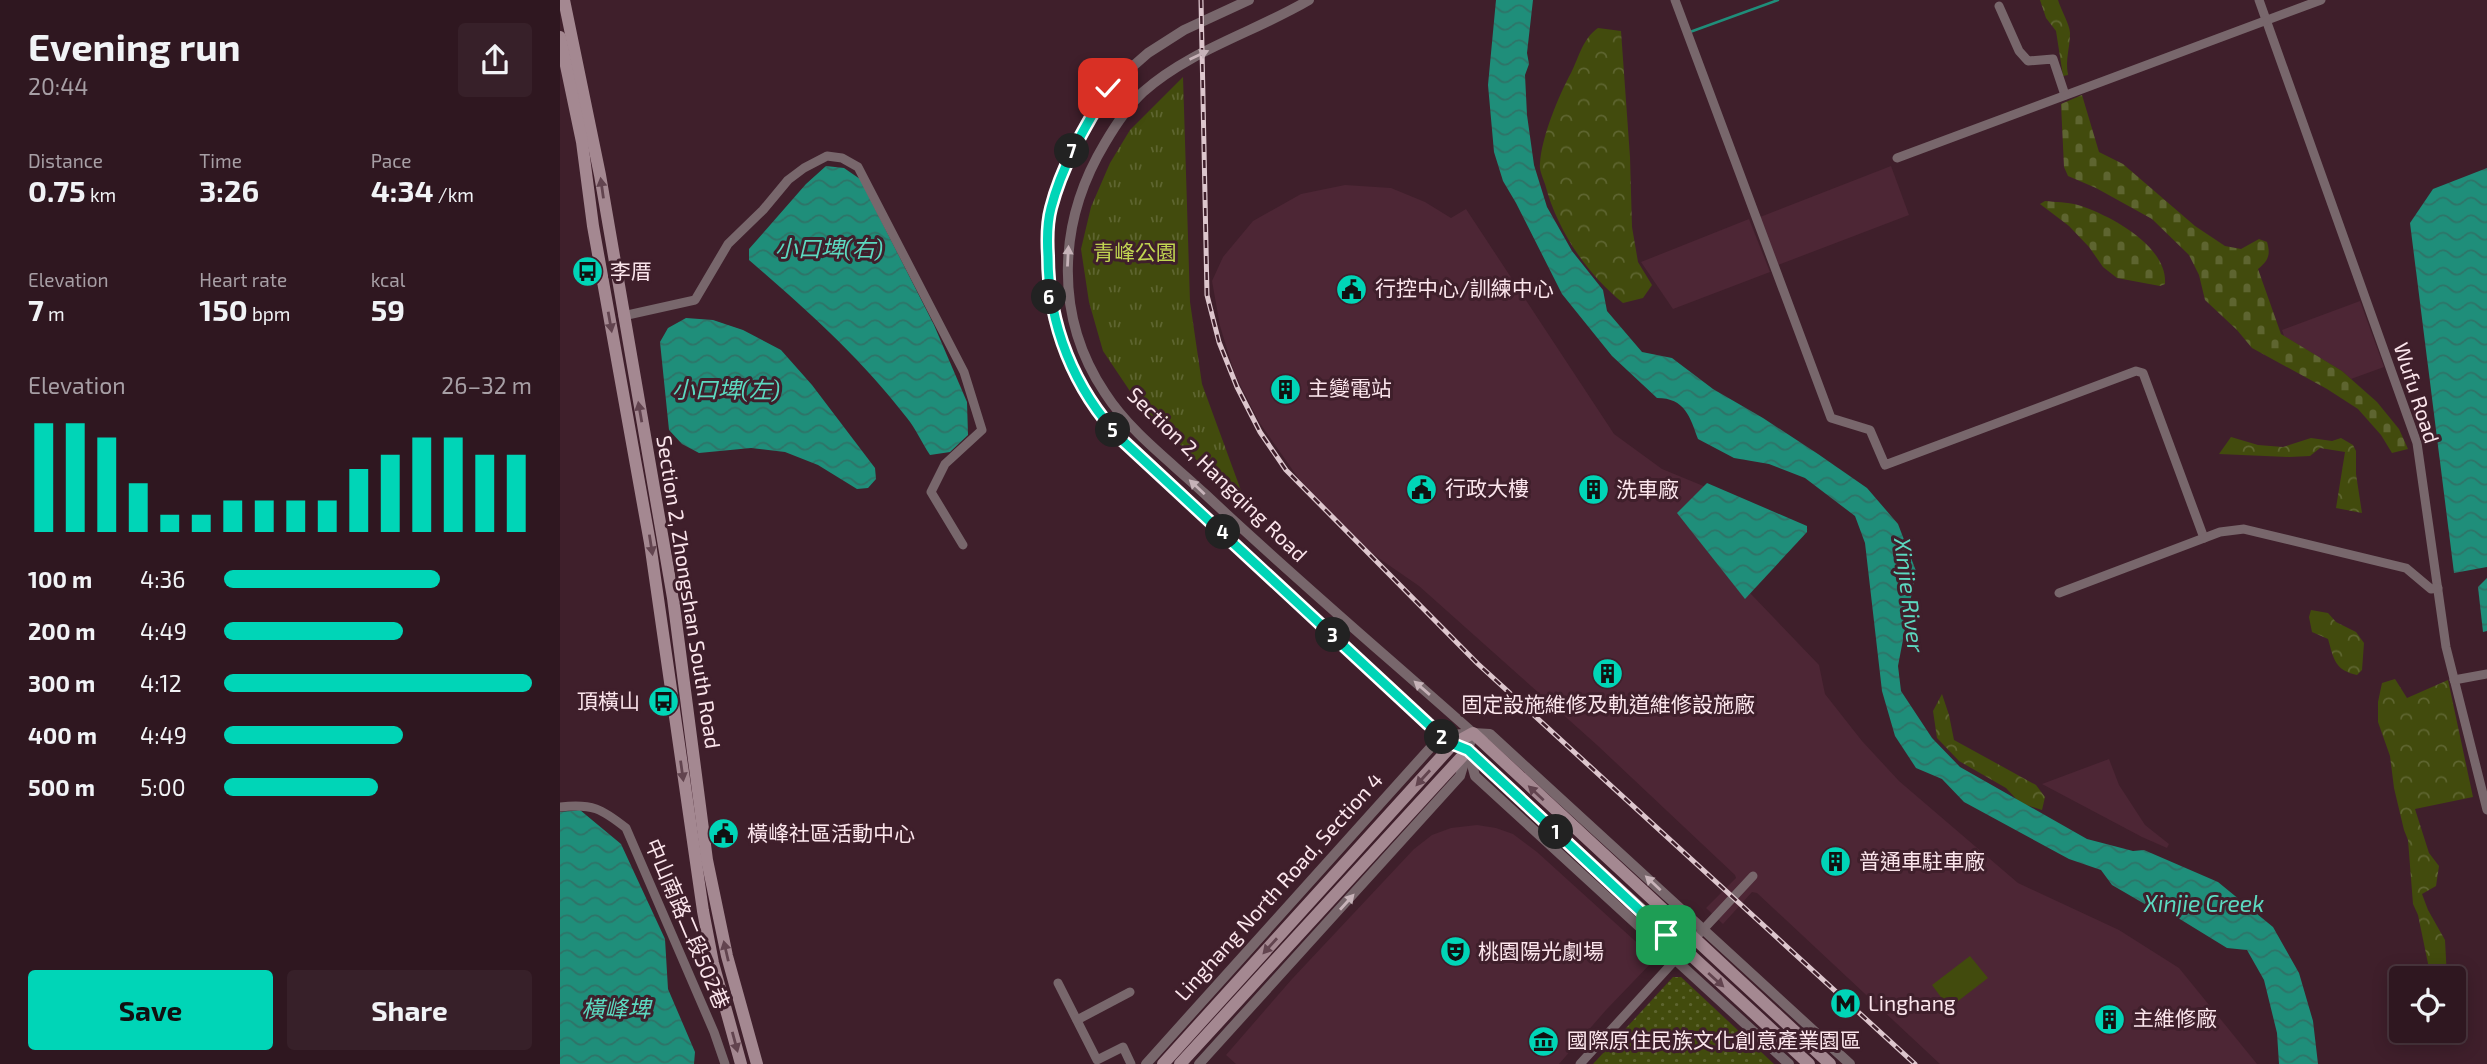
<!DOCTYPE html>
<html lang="en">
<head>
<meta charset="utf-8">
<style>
	:root { --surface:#2f1720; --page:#372029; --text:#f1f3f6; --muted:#a79fa5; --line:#4a363e; --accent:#00d5b7 }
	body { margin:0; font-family:"Exo 2","Noto Sans TC",sans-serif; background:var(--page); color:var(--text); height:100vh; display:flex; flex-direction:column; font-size:26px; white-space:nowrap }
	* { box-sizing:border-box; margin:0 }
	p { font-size:23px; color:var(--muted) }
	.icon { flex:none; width:38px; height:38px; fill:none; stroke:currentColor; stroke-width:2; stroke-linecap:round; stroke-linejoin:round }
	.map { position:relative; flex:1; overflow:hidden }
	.sheet { display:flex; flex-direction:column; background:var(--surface); width:560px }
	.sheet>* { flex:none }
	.fabs { position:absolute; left:1829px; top:966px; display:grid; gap:14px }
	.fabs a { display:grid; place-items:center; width:77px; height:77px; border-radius:7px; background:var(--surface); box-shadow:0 4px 18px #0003,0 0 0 2px var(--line); font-size:35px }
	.pin { position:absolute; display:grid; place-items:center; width:60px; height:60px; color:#fff; margin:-30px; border-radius:14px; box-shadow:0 4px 10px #0006 }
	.km { position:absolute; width:35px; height:35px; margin:-18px; border-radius:50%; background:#222; color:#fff; font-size:19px; line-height:35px; text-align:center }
	.round { display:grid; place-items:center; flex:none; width:74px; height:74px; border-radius:7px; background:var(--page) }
	.overview { display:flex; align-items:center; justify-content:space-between; height:119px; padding:0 28px }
	h1 { font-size:38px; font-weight:700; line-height:52px }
	.figures { display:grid; grid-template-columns:repeat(3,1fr); gap:10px; height:119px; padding:7px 28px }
	.figures div { display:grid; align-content:center }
	.figures b { font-size:30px; font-weight:700 }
	.figures small { font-size:19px; font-weight:400 }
	.figures p { font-size:19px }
	.chart { height:196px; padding:14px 28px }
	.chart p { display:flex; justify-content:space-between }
	.chart svg { width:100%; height:126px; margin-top:7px; stroke:var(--accent); stroke-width:6 }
	.button { display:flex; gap:14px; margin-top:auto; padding:14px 28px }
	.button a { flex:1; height:80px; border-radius:7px; background:var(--accent); color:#111; font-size:28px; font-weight:700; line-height:80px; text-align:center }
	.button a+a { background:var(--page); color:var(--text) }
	ul { padding:0 28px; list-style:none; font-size:23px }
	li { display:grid; grid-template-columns:112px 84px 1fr; align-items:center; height:52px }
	li i { height:18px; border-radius:9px; background:var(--accent) }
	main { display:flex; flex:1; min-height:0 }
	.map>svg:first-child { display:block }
	.built { fill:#4d2635 }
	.grass { fill:url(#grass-dots) }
	.forest { fill:url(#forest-crowns) }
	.cemetery { fill:url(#cemetery-stones) }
	.park { fill:url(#park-tufts) }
	.pitch { fill:#424b0d }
	.water { fill:url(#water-waves) }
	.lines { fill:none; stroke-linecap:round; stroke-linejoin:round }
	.stream { stroke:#1f8e7a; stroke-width:2.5 }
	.minor { stroke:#78676c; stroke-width:9 }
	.tertiary { stroke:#78676c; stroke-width:10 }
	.secondary { stroke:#a48891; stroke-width:12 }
	.rail-casing { stroke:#ddc6cd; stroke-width:5 }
	.rail { stroke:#3f1f2b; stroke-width:2.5; stroke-dasharray:8; stroke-linecap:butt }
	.oneway { fill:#c7b3b9 }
	.oneway2 { fill:#62444f }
	.route-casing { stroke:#fff; stroke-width:14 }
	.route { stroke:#00d5b7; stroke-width:9 }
	.labels { text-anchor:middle; stroke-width:6; stroke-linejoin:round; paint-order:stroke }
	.park-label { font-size:21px; fill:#c0d551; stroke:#3f1f2b }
	.poi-label { font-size:21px; fill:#fbe5ec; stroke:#3f1f2b; text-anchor:start }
	.street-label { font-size:21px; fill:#fbe5ec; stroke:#3f1f2b }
	.water-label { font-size:23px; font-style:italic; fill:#5cd9c0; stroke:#3f1f2b }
</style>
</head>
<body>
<main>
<section class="sheet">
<div class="overview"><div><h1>Evening run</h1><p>20:44</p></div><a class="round"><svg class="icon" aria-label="share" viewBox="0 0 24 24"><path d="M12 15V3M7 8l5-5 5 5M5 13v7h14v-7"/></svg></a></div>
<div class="figures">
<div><p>Distance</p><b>0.75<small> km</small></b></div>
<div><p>Time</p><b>3:26</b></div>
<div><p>Pace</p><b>4:34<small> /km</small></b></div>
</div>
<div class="figures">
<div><p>Elevation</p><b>7<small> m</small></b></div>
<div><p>Heart rate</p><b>150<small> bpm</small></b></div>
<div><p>kcal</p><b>59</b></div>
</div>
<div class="chart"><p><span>Elevation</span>26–32 m</p>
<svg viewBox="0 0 160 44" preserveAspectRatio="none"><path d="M5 44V6M15 44V6M25 44V11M35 44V27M45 44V38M55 44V38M65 44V33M75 44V33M85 44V33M95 44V33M105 44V22M115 44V17M125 44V11M135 44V11M145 44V17M155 44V17"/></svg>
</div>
<ul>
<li><b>100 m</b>4:36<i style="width:70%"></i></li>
<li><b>200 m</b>4:49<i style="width:58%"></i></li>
<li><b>300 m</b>4:12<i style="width:100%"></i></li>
<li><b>400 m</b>4:49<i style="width:58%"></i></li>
<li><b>500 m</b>5:00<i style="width:50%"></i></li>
</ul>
<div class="button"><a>Save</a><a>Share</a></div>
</section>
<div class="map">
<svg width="1927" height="1064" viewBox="0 0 1927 1064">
	<defs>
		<pattern id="grass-dots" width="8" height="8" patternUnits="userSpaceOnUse" patternTransform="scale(1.75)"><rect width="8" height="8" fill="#424b0d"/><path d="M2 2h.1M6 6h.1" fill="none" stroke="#5e6530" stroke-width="1.8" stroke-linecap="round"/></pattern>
		<pattern id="forest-crowns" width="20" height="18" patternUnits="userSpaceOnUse" patternTransform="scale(1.75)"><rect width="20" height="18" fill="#424b0d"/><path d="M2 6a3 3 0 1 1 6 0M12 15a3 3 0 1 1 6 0" fill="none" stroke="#5e6530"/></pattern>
		<pattern id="cemetery-stones" width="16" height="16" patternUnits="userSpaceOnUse" patternTransform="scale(1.75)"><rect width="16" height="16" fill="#424b0d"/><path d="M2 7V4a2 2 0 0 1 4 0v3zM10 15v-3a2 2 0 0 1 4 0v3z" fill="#5e6530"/></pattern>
		<pattern id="park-tufts" width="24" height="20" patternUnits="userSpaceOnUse" patternTransform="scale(1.75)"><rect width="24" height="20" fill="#424b0d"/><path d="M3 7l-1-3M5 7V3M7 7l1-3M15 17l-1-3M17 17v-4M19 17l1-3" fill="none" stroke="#5e6530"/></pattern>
		<pattern id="water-waves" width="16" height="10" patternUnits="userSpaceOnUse" patternTransform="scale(1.75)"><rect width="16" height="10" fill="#1f8e7a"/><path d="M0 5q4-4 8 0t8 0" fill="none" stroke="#2e7468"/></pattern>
	</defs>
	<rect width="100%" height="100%" fill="#3f1f2b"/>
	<g class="built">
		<path d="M 1331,166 L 1349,215 L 1218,265 L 1200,217 Z"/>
		<path d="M 785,185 L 831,188 L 865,202 L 891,218 L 906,209 L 1054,434 L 1102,469 L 1248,529 L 1190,593 L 1259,665 L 1265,694 L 1302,741 L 1339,781 L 1458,883 L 1559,930 L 1619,968 L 1697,1064 L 1380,1064 L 1197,893 L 1192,892 L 1163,924 L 1146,908 L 1176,878 L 1175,875 L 1037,745 L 859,586 L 794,541 L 739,479 L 699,422 L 675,375 L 660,326 L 652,281 L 663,257 L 693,221 L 741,194 Z"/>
		<path d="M 1189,219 L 1210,272 L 1113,309 L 1081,262 Z"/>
		<path d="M 1800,301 L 1824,367 L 1791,379 L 1782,371 L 1724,336 L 1722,330 Z"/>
		<path d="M 1549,759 L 1559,785 L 1585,825 L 1609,844 L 1607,848 L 1582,837 L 1482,784 Z"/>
		<path d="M 917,825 L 936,828 L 953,834 L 977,852 L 1095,959 L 1046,1010 L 999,1064 L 676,1064 L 666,1055 L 732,979 L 854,849 L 872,835 L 891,828 Z"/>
	</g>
	<path class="grass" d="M 1113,977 L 1121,977 L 1214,1064 L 1033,1064 Z"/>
	<g class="forest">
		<path d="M 1480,0 L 1498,0 C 1501,10 1510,25 1510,33 C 1510,49 1505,58 1508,75 L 1503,76 L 1496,31 L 1486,18 Z"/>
		<path d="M 1038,28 L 1061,31 L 1070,157 L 1072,227 L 1078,262 L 1092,285 L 1083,298 L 1063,303 C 1026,273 997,230 985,184 C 983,178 979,170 980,164 C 981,138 999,95 1011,73 C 1019,57 1023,38 1038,28 Z"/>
		<path d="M 1671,437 L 1698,445 L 1723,447 L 1751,438 L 1772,441 L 1781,438 L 1793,445 L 1796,451 L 1796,474 L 1802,513 L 1776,508 L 1785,452 L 1760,448 L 1750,456 L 1729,457 L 1659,454 Z"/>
		<path d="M 1751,610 L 1768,613 L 1776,622 L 1796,632 L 1804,643 L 1802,670 L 1797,675 C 1775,670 1774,660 1768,639 L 1752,632 L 1749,617 Z"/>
		<path d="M 1835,679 L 1847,698 L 1888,680 L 1913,797 L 1855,809 L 1869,853 L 1879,866 L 1876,886 L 1862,894 L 1868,910 L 1885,940 L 1887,978 L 1871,978 L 1858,915 L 1853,904 L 1848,840 L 1844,830 L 1834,788 L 1830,756 L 1818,722 L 1818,702 L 1822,683 Z"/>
		<path d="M 1382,694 L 1389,715 L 1394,740 L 1476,785 L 1485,797 L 1482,810 L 1460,803 L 1446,788 L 1399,761 L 1377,738 L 1373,711 Z"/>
	</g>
	<g class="cemetery">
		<path d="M 1522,95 L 1539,152 L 1563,164 L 1635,226 L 1665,246 L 1681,249 L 1699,239 L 1707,242 C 1711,255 1708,261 1698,269 L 1721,334 L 1782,371 L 1817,402 L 1839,429 L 1848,449 L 1832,453 L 1821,435 L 1798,409 L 1767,389 L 1692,348 L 1677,330 L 1645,300 L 1639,275 L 1629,255 L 1592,219 L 1536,188 L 1508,176 L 1504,167 L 1501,104 Z"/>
		<path d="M 1485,201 C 1495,202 1507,202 1518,205 C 1550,215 1608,246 1605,284 L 1600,286 L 1557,278 L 1543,267 L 1529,247 L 1509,226 L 1480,204 Z"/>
	</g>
	<path class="park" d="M 623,77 L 630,302 L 642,384 L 687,507 L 582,409 L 543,351 L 529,302 L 521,249 L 531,207 L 550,163 L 570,130 Z"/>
	<path class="pitch" d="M 1410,956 L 1428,978 L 1389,1008 L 1372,985 Z"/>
	<g class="water">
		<path d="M 936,0 L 973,0 L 967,53 L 969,64 L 965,75 L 967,115 L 974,165 L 987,207 L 1012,251 L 1043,290 L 1047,311 L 1082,352 L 1112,358 L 1153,389 L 1203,418 L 1258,454 L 1307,488 L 1338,524 L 1356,571 L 1338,666 L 1341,691 L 1372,738 L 1400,767 L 1527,839 L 1573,851 L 1584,850 L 1658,882 L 1713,927 L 1739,973 L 1753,1021 L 1758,1064 L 1719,1064 L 1717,1033 L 1704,980 L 1687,950 L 1667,948 L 1610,913 L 1595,910 L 1552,885 L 1541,870 L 1509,859 L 1404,802 L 1382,779 L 1356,768 L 1335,736 L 1322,691 L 1305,543 L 1295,516 L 1245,478 L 1209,464 L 1174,458 L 1138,439 C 1130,417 1125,398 1097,398 L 1052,356 L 1002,294 L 956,203 L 943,181 L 934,152 L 928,85 Z"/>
		<path d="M 266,166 L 284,168 L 300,179 L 374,325 L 407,402 L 408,435 L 390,452 L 370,455 C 362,443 356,429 347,418 C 302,359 245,308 189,260 L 189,249 L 246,184 Z"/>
		<path d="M 1927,168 L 1927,567 L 1894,573 L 1850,223 L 1873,189 Z"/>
		<path d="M 126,318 L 153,320 L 183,330 L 221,350 L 252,385 L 315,468 L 316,479 L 308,488 L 297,489 L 258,465 L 225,452 L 191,448 L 139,453 L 122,444 L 109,430 L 100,342 L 108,328 Z"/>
		<path d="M 1147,483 L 1247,526 L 1247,532 L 1185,599 L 1117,513 Z"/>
		<path d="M 1927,578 L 1927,631 L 1923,632 L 1918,587 Z"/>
		<path d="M 20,810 L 61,844 L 105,939 L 108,989 L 135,1052 L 134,1064 L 0,1064 L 0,812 Z"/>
	</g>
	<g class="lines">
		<path class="stream" d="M 1130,32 L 1218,0"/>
		<g class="minor">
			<path d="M 1115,0 L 1271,418 L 1310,430 L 1325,465 L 1576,371 L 1583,373 L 1644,538"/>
			<path d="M 1699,0 L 1857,443 L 1886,647 L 1927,810"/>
			<path d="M 1439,6 L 1459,51 L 1468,61 L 1493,59 L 1505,95"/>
			<path d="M 1337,158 L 1761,0"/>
			<path d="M 63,316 L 135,300 L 168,244 L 203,210 L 228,180 L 244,168 L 267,156 L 282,158 L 298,167 L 404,372 L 422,430 L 385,464 L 371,492 L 403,545"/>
			<path d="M 1499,593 L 1660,532 L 1684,529 L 1846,568 L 1871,589 L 1878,588"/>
			<path d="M 1894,680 L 1927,674"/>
			<path d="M 0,807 C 32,803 42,809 66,828 L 154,1032 L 165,1064"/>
			<path d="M 1139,934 L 1193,876"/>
			<path d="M 498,983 L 537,1060 L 563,1047 L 571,1064"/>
			<path d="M 517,1020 L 570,992"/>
			<path d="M 1020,1064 L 1127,947"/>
		</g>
		<g class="tertiary">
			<path d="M 689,0 L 624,30 L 588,53 L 548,88 L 505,163 L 490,210 L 487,241 L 490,299 L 507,358 L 544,420 L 868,724 L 893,744 L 908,750"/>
			<path d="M 749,0 C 695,32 630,50 583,92 C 568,106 555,126 545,143 C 498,221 493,315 545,393 C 570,432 611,462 645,494 C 732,576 824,654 913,733"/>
			<path d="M 908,750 L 915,776 L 1229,1064"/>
			<path d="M 586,1064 L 881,736 L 913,733 L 930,734 L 1290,1064"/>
			<path d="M 639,1064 L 900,776 L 913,733"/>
		</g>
		<g class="secondary">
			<path d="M 4,0 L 40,175 L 113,598 L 147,860 L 167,956 L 197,1064"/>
			<path d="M 0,37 L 22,142 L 33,226 L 90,543 L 143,911 L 153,963 L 181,1064"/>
			<path d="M 603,1064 L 893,744 L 913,733 L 1270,1064"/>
			<path d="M 620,1064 L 908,750 L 1249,1064"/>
		</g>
		<defs>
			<path id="rail" d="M 641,0 L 647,295 L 659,342 L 677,387 L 700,432 L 726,470 L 918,664 L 1355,1064"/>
		</defs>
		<use href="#rail" class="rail-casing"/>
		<use href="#rail" class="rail"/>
	</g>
	<defs><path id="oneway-solid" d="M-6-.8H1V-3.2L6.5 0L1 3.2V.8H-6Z" transform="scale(1.75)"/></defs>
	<g class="oneway">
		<use href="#oneway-solid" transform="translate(639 55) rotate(-25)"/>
		<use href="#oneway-solid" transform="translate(508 256) rotate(-87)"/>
		<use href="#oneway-solid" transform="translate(637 487) rotate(-137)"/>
		<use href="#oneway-solid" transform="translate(862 688) rotate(-139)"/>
		<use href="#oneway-solid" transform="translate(1093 883) rotate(-137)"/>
		<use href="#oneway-solid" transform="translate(787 902) rotate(-48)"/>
	</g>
	<g class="oneway2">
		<use href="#oneway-solid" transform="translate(42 188) rotate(-98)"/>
		<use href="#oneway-solid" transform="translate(50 322) rotate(80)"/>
		<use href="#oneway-solid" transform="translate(80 412) rotate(-100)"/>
		<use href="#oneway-solid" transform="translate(91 545) rotate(81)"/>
		<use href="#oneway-solid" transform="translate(122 771) rotate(82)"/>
		<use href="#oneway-solid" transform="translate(863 778) rotate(132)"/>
		<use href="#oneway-solid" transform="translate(976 793) rotate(-137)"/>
		<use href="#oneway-solid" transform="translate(710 946) rotate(132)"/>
		<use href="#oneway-solid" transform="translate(166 951) rotate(-103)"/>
		<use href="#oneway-solid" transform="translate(1156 980) rotate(42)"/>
		<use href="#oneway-solid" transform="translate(175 1042) rotate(75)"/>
	</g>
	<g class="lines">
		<defs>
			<path id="route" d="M 548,88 C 525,127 502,165 491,208 C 487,223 487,240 488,256 C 488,325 514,389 561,439 L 868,724 L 893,744 L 908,750 L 1106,935"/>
		</defs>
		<use href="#route" class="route-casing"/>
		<use href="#route" class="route"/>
	</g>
	<defs>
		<symbol id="bus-disc" viewBox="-11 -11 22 22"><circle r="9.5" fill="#00d5b7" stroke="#3f1f2b"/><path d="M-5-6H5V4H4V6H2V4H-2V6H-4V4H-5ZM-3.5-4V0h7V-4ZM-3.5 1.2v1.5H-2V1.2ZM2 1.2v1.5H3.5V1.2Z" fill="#111"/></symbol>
		<symbol id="civic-disc" viewBox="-11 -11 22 22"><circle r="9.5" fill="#00d5b7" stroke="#3f1f2b"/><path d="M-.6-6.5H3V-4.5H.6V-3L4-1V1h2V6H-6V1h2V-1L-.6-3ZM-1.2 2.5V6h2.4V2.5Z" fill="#111"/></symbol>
		<symbol id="building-disc" viewBox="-11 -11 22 22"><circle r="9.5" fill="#00d5b7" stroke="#3f1f2b"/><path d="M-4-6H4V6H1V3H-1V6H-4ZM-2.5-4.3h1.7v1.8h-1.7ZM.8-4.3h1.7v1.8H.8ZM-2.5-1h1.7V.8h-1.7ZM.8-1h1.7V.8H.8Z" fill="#111"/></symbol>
		<symbol id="theatre-disc" viewBox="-11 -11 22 22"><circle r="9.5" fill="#00d5b7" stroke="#3f1f2b"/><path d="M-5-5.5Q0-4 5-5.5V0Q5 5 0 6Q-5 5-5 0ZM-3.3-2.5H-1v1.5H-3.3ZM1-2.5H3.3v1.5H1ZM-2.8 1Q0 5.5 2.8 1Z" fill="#111"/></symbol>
		<symbol id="metro-disc" viewBox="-11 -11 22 22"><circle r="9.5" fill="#00d5b7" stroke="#3f1f2b"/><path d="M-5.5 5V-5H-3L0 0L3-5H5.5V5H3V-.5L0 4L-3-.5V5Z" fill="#111"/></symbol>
		<symbol id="museum-disc" viewBox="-11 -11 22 22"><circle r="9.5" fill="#00d5b7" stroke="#3f1f2b"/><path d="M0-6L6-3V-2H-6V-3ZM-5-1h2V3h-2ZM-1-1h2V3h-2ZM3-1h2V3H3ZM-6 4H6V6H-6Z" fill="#111"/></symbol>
	</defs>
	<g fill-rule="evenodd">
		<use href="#bus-disc" x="10" y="254" width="35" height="35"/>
		<use href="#civic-disc" x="774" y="272" width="35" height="35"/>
		<use href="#building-disc" x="708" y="372" width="35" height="35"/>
		<use href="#civic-disc" x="844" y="472" width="35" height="35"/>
		<use href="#building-disc" x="1016" y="472" width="35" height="35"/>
		<use href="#building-disc" x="1030" y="656" width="35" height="35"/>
		<use href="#bus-disc" x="86" y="684" width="35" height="35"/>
		<use href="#civic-disc" x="146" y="816" width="35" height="35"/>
		<use href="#building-disc" x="1258" y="844" width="35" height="35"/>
		<use href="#theatre-disc" x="878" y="934" width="35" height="35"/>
		<use href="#metro-disc" x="1268" y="986" width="35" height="35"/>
		<use href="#building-disc" x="1532" y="1002" width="35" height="35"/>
		<use href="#museum-disc" x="966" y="1024" width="35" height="35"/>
	</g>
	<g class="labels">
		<g class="park-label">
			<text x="575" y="260">青峰公園</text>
		</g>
		<g class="poi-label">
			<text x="50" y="279">李厝</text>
			<text x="815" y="296">行控中心/訓練中心</text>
			<text x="748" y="396">主變電站</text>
			<text x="885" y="496">行政大樓</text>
			<text x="1056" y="497">洗車廠</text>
			<text x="80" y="709" text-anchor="end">頂橫山</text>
			<text x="1048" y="712" text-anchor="middle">固定設施維修及軌道維修設施廠</text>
			<text x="187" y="841">橫峰社區活動中心</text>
			<text x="1299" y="869">普通車駐車廠</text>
			<text x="918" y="959">桃園陽光劇場</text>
			<text x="1308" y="1011">Linghang</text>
			<text x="1573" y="1026">主維修廠</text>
			<text x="1007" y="1048">國際原住民族文化創意產業園區</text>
		</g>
		<g class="street-label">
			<text transform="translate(1856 393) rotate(72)" y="7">Wufu Road</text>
			<text transform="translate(657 475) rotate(44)" y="7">Section 2, Hangqing Road</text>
			<text transform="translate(128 592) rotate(81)" y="7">Section 2, Zhongshan South Road</text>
			<text transform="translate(719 887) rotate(-48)" y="7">Linghang North Road, Section 4</text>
			<text transform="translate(127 924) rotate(67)" y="7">中山南路二段502巷</text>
		</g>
		<g class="water-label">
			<text x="269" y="257">小口埤(右)</text>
			<text x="166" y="398">小口埤(左)</text>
			<text transform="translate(1349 595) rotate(83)" y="8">Xinjie River</text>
			<text x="1644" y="912">Xinjie Creek</text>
			<text x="56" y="1017">橫峰埤</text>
		</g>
	</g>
</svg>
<div class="fabs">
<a><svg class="icon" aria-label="locate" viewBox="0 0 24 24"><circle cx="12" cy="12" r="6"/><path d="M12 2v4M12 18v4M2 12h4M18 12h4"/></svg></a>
</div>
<div class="pin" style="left:1106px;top:935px;background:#1e9e55"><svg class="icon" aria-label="arrive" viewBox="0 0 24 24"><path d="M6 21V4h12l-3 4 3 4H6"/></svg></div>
<div class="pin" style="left:548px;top:88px;background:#d93025"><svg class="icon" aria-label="check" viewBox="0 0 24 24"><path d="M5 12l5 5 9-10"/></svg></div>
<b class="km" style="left:996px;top:832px">1</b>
<b class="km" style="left:882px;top:737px">2</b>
<b class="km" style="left:773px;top:635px">3</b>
<b class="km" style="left:663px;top:532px">4</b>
<b class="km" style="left:553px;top:430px">5</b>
<b class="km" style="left:489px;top:297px">6</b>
<b class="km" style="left:512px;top:151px">7</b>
</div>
</main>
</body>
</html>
